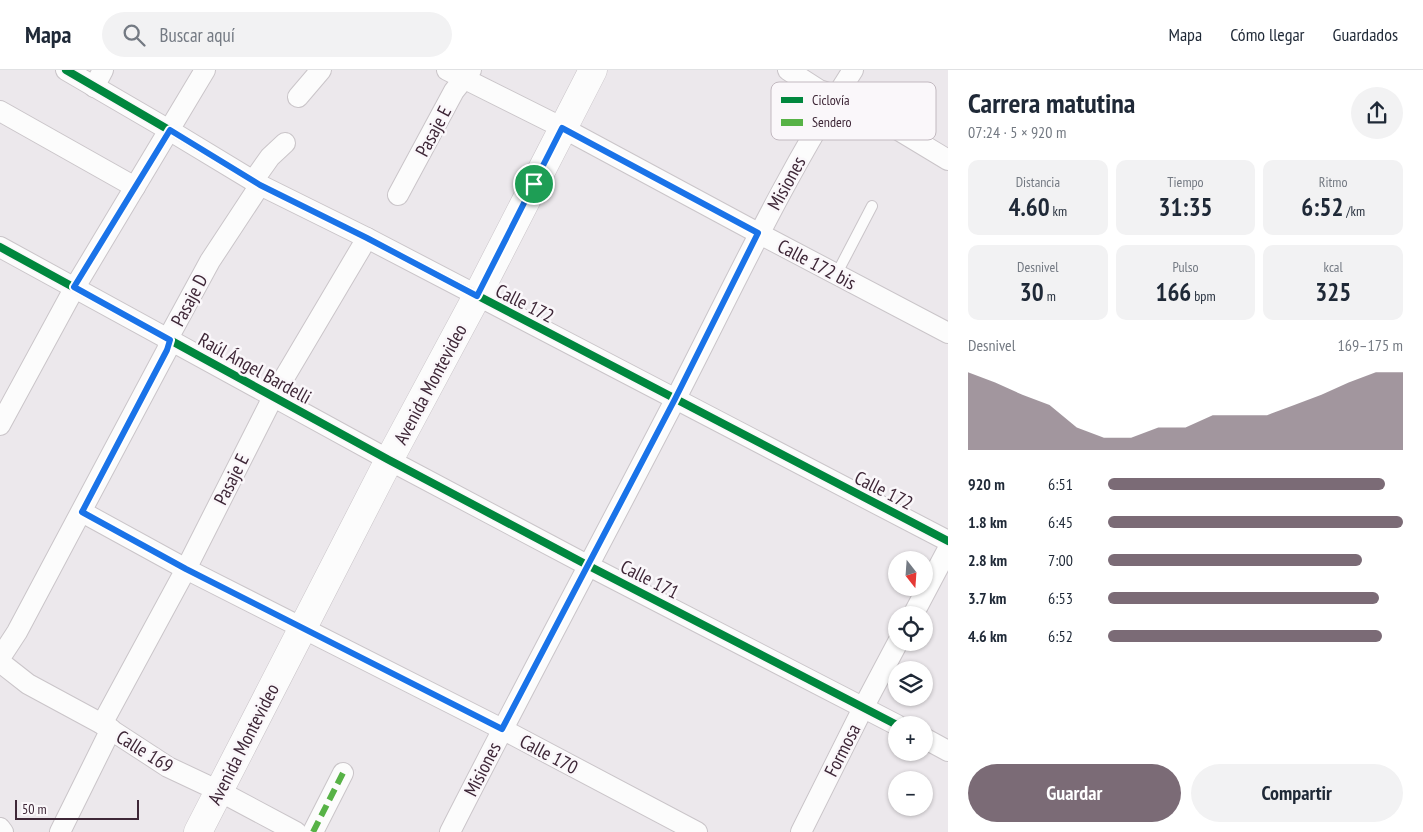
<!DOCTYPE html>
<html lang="es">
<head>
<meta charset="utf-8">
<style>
	:root { --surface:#fff; --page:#f2f2f3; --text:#1f2937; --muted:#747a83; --line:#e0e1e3; --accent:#7b6b76 }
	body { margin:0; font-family:"PT Sans Narrow",sans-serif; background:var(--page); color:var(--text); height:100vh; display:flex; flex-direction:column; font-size:19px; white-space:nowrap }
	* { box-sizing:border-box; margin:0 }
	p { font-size:16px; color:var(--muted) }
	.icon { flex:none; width:28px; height:28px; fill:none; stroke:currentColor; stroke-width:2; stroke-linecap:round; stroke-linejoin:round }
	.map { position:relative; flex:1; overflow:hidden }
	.details { display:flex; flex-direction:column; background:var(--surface); width:475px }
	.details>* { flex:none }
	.needle { width:32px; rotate:163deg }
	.tools { position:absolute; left:888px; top:481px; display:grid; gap:10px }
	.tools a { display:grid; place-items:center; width:45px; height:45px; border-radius:50%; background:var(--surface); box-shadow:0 1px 4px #0004; font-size:25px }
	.scale { position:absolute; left:15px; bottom:12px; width:124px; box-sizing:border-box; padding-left:5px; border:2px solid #3e2737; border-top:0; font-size:14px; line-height:18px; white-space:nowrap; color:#3e2737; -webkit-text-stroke:4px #faf7fa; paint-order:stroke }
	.pin { position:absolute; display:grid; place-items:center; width:42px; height:42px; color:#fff; margin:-21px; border:2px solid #fff; border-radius:50%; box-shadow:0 1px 5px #0007 }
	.round { display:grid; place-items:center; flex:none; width:52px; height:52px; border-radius:26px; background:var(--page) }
	.headline { display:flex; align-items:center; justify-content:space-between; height:85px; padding:0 20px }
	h1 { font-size:28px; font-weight:600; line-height:38px }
	.figures { display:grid; grid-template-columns:repeat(3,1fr); gap:8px; height:85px; padding:5px 20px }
	.figures div { display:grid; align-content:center; border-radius:10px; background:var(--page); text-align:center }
	.figures b { font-size:25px; font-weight:600 }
	.figures small { font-size:14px; font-weight:400 }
	.figures p { font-size:14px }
	.chart { height:140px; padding:10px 20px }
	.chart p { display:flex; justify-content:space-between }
	.chart svg { width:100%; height:90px; margin-top:5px; fill:var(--accent); opacity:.7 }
	.button { display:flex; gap:10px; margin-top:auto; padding:10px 20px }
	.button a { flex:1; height:58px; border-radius:30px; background:var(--accent); color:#fff; font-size:20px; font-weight:600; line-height:58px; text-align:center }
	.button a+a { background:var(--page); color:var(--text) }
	ul { padding:0 20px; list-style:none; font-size:16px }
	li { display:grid; grid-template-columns:80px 60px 1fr; align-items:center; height:38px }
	li i { height:12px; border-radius:6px; background:var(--accent) }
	header { display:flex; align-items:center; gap:30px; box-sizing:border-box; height:70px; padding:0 25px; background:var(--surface); border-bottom:1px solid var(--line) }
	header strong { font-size:24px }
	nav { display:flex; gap:28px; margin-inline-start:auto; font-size:18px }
	.search { width:350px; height:45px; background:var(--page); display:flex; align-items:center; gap:12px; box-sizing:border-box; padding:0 18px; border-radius:28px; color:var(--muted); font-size:19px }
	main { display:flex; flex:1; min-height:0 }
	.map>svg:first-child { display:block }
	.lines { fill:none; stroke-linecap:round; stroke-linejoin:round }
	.lane-casing { stroke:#cac5c9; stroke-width:12 }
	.street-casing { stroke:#cac5c9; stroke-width:22 }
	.secondary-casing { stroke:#c9c4c8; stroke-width:29 }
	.lane { stroke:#fcfcfc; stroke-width:10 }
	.street { stroke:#fcfcfc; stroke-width:20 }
	.secondary { stroke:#fcfcfc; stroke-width:28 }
	.quiet { stroke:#57b246; stroke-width:6; stroke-dasharray:12 6; stroke-linecap:butt }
	.cycleway-casing { stroke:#faf7fa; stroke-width:11 }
	.cycleway { stroke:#00873e; stroke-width:8 }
	.route-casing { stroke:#fff; stroke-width:10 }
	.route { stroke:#1a73e8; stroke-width:6 }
	.labels { text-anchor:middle; stroke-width:5; stroke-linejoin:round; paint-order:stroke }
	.street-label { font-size:19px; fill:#3e2737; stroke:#faf7fa }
	.key { fill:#faf7fa; stroke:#c2b9c0; stroke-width:1 }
	.key-label { font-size:14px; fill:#3e2737 }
</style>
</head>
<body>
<header>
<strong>Mapa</strong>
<div class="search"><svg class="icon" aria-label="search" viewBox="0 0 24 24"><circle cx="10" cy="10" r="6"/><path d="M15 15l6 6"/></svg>Buscar aquí</div>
<nav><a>Mapa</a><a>Cómo llegar</a><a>Guardados</a></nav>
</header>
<main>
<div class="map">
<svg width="948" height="762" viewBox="0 0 948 762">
	<rect width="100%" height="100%" fill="#ece8ec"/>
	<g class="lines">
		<defs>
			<path id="lane" d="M 836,205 L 872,136"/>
			<g id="street">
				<path d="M 66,0 L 169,60 L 260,115 L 367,168 L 948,471"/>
				<path d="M 447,0 L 563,58 L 758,163 L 948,263"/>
				<path d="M 788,0 L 819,20 L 847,29 L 948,90"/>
				<path d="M 94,17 L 103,0"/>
				<path d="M 298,27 L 321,0"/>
				<path d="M 0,41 L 135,117"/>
				<path d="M 253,111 L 270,87 L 285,73"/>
				<path d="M 398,125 L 454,21 L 471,0"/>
				<path d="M 0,177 L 389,390 L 589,496 L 897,655"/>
				<path d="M 0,355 L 75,217 L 205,0"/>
				<path d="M 82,442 L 186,499 L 502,659 L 697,762"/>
				<path d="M 913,545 L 948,479"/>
				<path d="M 0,588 L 17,562 L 167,280 L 172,261 L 210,191 L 260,115"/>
				<path d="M 0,592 L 28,614 L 102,654 L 168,697 L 219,721 L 296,762"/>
				<path d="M 102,654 L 186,499 L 274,325 L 367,168"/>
				<path d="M 924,668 L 948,681"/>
				<path d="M 0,758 L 3,762"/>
				<path d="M 60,762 L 111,659"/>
				<path d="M 313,762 L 343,703"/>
				<path d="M 450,762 C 523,618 600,475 674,332 C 732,220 784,106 853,0"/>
				<path d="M 801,762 L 863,638 L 898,572"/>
			</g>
			<path id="secondary" d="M 198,762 L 389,390 L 477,226 L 593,0"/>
		</defs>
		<use href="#lane" class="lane-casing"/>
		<use href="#street" class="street-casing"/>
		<use href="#secondary" class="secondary-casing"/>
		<use href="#lane" class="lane"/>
		<use href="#street" class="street"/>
		<use href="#secondary" class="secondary"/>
		<path class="quiet" d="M 313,762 L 343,703"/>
		<defs>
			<g id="cycleway">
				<path d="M 66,0 L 169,60 L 260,115 L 367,168 L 948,471"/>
				<path d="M 0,177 L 389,390 L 589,496 L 897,655"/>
			</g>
		</defs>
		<use href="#cycleway" class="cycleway-casing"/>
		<use href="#cycleway" class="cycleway"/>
	</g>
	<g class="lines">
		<defs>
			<path id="route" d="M 562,58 L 758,163 L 675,329 L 502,659 L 186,499 L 82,442 L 167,280 L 170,270 L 74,217 L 170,60 L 260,115 L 367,168 L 477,226 Z"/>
		</defs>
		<use href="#route" class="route-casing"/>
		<use href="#route" class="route"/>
	</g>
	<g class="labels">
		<g class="street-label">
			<text transform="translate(433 61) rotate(-62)" y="7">Pasaje E</text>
			<text transform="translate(786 113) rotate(-61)" y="7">Misiones</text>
			<text transform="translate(817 194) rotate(28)" y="7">Calle 172 bis</text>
			<text transform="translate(189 230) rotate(-62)" y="7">Pasaje D</text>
			<text transform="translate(525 233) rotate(27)" y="7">Calle 172</text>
			<text transform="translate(255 298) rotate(29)" y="7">Raúl Ángel Bardelli</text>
			<text transform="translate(430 314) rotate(-62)" y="7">Avenida Montevideo</text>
			<text transform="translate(231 409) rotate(-63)" y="7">Pasaje E</text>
			<text transform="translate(884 420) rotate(27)" y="7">Calle 172</text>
			<text transform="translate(650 509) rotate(27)" y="7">Calle 171</text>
			<text transform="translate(243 674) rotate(-63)" y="7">Avenida Montevideo</text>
			<text transform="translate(842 680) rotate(-63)" y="7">Formosa</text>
			<text transform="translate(145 681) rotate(32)" y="7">Calle 169</text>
			<text transform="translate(549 684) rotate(28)" y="7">Calle 170</text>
			<text transform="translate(482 699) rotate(-63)" y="7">Misiones</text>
		</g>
	</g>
	<rect x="771" y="12" width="165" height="58" rx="8" class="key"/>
	<rect x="781" y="27" width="22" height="6" fill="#00873e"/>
	<rect x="781" y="49" width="22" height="7" fill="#57b246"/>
	<g class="key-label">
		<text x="812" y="35">Ciclovía</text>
		<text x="812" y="57">Sendero</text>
	</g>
</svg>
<div class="tools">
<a><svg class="needle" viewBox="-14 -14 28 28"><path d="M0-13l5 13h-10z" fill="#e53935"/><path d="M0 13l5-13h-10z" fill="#747a83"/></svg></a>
<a><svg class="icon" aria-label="locate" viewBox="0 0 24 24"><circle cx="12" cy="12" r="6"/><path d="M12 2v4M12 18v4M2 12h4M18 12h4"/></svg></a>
<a><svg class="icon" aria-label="layers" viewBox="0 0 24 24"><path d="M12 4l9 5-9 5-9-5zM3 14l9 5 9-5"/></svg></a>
<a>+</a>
<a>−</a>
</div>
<div class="scale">50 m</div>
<div class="pin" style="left:534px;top:114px;background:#1e9e55"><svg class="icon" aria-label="arrive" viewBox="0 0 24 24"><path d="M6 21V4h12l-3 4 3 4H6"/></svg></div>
</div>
<section class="details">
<div class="headline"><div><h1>Carrera matutina</h1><p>07:24 · 5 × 920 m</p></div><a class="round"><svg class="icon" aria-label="share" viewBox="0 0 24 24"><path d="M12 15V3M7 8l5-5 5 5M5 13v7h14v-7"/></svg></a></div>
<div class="figures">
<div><p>Distancia</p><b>4.60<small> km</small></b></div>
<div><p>Tiempo</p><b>31:35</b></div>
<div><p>Ritmo</p><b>6:52<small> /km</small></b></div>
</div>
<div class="figures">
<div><p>Desnivel</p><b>30<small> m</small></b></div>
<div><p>Pulso</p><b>166<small> bpm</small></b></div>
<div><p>kcal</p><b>325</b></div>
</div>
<div class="chart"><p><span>Desnivel</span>169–175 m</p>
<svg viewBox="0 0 160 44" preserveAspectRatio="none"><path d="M0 44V6L10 11L20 17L30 22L40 33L50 38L60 38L70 33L80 33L90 27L100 27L110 27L120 22L130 17L140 11L150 6L160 6V44z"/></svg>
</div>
<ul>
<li><b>920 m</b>6:51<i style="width:94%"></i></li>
<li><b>1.8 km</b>6:45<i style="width:100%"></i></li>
<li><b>2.8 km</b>7:00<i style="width:86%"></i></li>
<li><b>3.7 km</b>6:53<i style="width:92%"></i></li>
<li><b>4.6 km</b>6:52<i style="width:93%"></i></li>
</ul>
<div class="button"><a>Guardar</a><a>Compartir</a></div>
</section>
</main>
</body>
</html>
